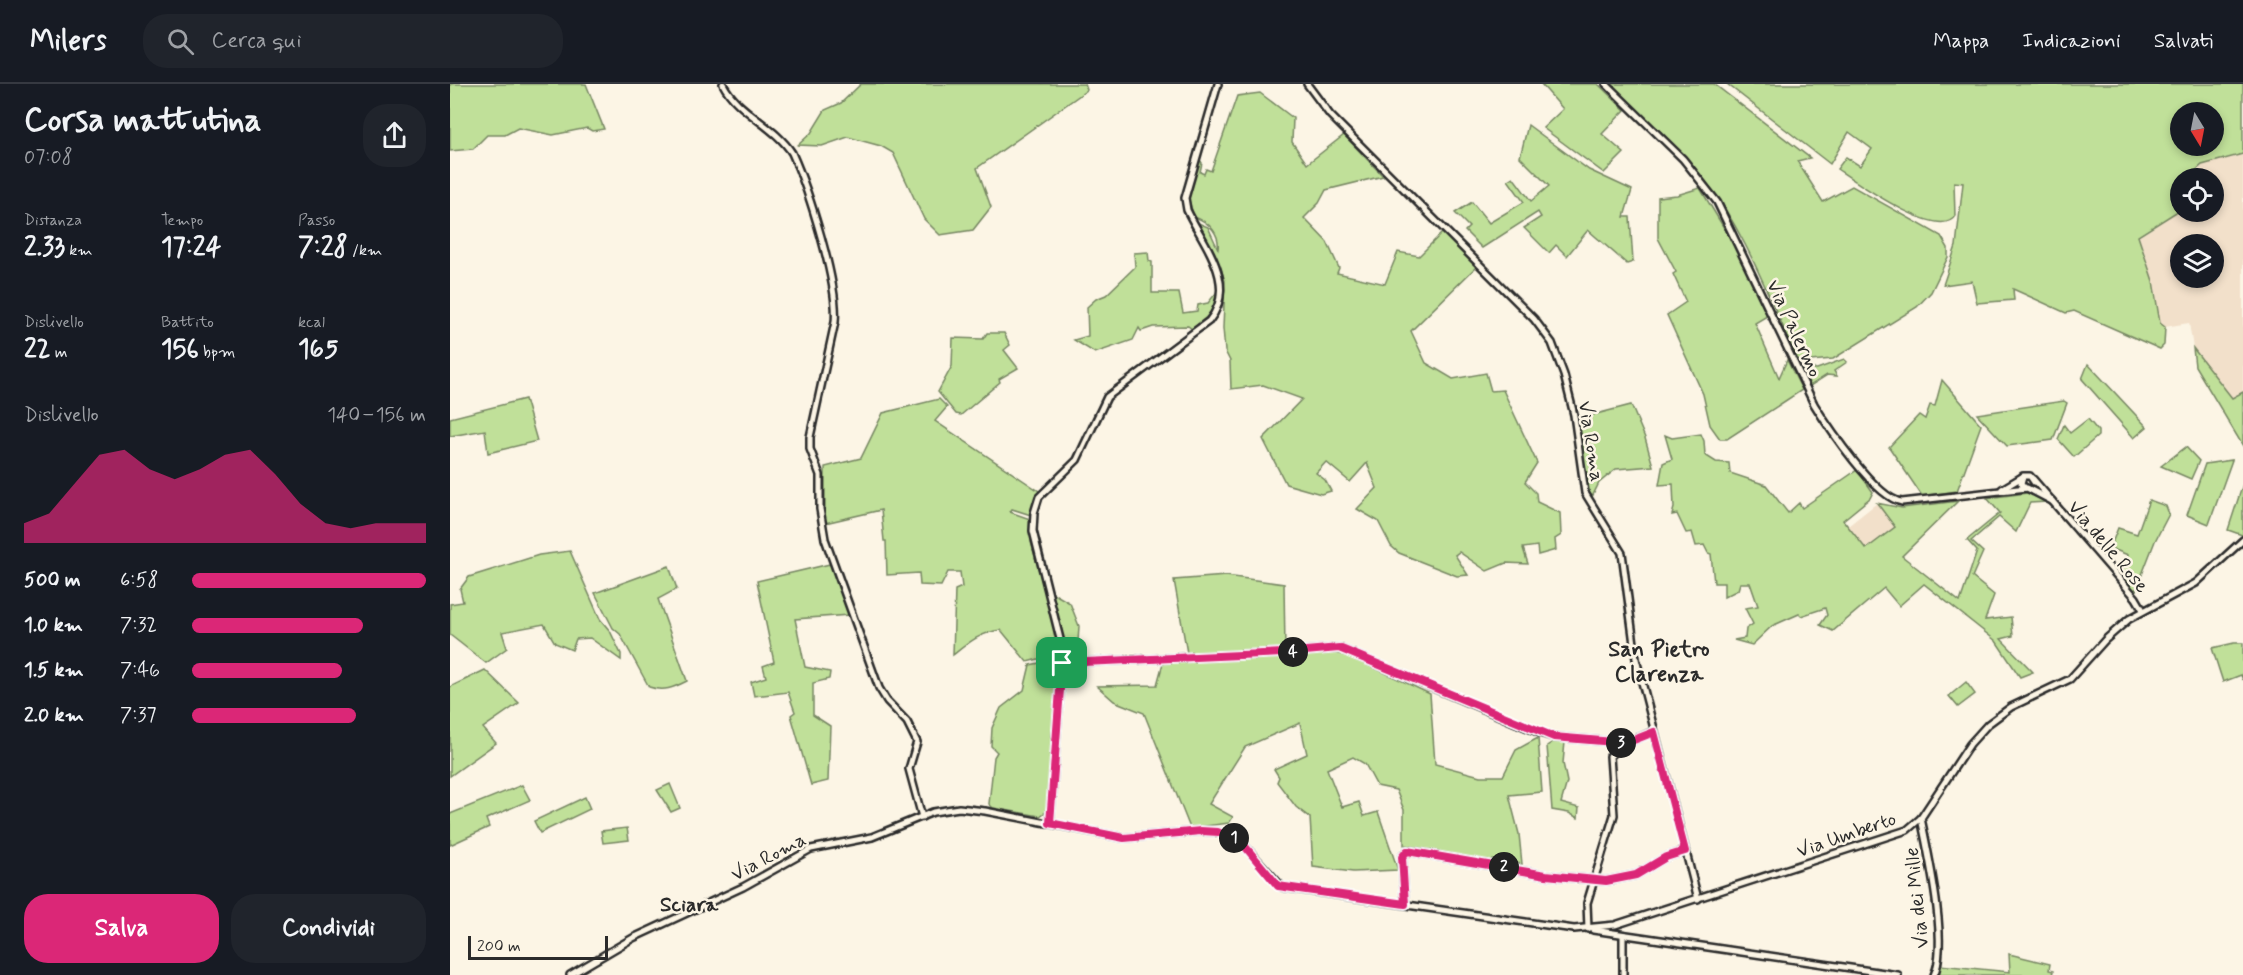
<!DOCTYPE html>
<html lang="it">
<head>
<meta charset="utf-8">
<style>
	:root { --surface:#171b24; --page:#20242c; --text:#f1f3f6; --muted:#9ea1a6; --line:#363941; --accent:#db2777 }
	body { margin:0; font-family:Mynerve,sans-serif; background:var(--page); color:var(--text); height:100vh; display:flex; flex-direction:column; font-size:22px; white-space:nowrap }
	* { box-sizing:border-box; margin:0 }
	p { font-size:20px; color:var(--muted) }
	.icon { flex:none; width:33px; height:33px; fill:none; stroke:currentColor; stroke-width:2; stroke-linecap:round; stroke-linejoin:round }
	.map { position:relative; flex:1; overflow:hidden }
	.sheet { display:flex; flex-direction:column; background:var(--surface); width:450px }
	.sheet>* { flex:none }
	.needle { width:39px; rotate:170deg }
	.controls { position:absolute; left:1720px; top:18px; display:grid; gap:12px }
	.controls a { display:grid; place-items:center; width:54px; height:54px; border-radius:50%; background:var(--surface); box-shadow:0 3px 9px #0003; font-size:30px }
	.scale { position:absolute; left:18px; bottom:15px; width:140px; box-sizing:border-box; padding-left:6px; border:3px solid #2b2b2b; border-top:0; font-size:16px; line-height:21px; white-space:nowrap; color:#2b2b2b; -webkit-text-stroke:4px #fcf5e5; paint-order:stroke }
	.pin { position:absolute; display:grid; place-items:center; width:51px; height:51px; color:#fff; margin:-26px; border-radius:12px; box-shadow:0 3px 9px #0006 }
	.km { position:absolute; width:30px; height:30px; margin:-15px; border-radius:50%; background:#222; color:#fff; font-size:16px; line-height:30px; text-align:center }
	.round { display:grid; place-items:center; flex:none; width:63px; height:63px; border-radius:24px; background:var(--page) }
	.summary { display:flex; align-items:center; justify-content:space-between; height:102px; padding:0 24px }
	h1 { font-size:33px; font-weight:700; line-height:45px }
	.figures { display:grid; grid-template-columns:repeat(3,1fr); gap:9px; height:102px; padding:6px 24px }
	.figures div { display:grid; align-content:center }
	.figures b { font-size:26px; font-weight:700 }
	.figures small { font-size:16px; font-weight:400 }
	.figures p { font-size:16px }
	.chart { height:168px; padding:12px 24px }
	.chart p { display:flex; justify-content:space-between }
	.chart svg { width:100%; height:108px; margin-top:6px; fill:var(--accent); opacity:.7 }
	.primary-button { display:flex; gap:12px; margin-top:auto; padding:12px 24px }
	.primary-button a { flex:1; height:69px; border-radius:24px; background:var(--accent); color:#fff; font-size:24px; font-weight:700; line-height:69px; text-align:center }
	.primary-button a+a { background:var(--page); color:var(--text) }
	ul { padding:0 24px; list-style:none; font-size:20px }
	li { display:grid; grid-template-columns:96px 72px 1fr; align-items:center; height:45px }
	li i { height:15px; border-radius:8px; background:var(--accent) }
	header { display:flex; align-items:center; gap:36px; box-sizing:border-box; height:84px; padding:0 30px; background:var(--surface); border-bottom:2px solid var(--line) }
	header strong { font-size:28px }
	nav { display:flex; gap:33px; margin-inline-start:auto; font-size:21px }
	.search { width:420px; height:54px; background:var(--page); display:flex; align-items:center; gap:15px; box-sizing:border-box; padding:0 21px; border-radius:24px; color:var(--muted); font-size:22px }
	main { display:flex; flex:1; min-height:0 }
	.map>svg:first-child { display:block }
	.built { fill:#f2e0ca; fill-rule:evenodd }
	.green { fill:#c0e099; stroke:#768662; stroke-width:1.5; fill-rule:evenodd }
	.lines { fill:none; stroke-linecap:round; stroke-linejoin:round }
	.secondary-casing { stroke:#2b2b2b; stroke-width:10 }
	.secondary { stroke:#fcf5e5; stroke-width:5 }
	.route-casing { stroke:#fff; stroke-width:12 }
	.route { stroke:#db2777; stroke-width:8 }
	.labels { text-anchor:middle; stroke-width:5; stroke-linejoin:round; paint-order:stroke }
	.street-label { font-size:20px; fill:#2b2b2b; stroke:#fcf5e5 }
	.neighbourhood-label { font-size:21px; font-weight:bold; fill:#2b2b2b; stroke:#fcf5e5 }
	.quarter-label { font-size:22px; font-weight:bold; fill:#2b2b2b; stroke:#fcf5e5 }
</style>
</head>
<body>
<header>
<strong>Milers</strong>
<div class="search"><svg class="icon" aria-label="search" viewBox="0 0 24 24"><circle cx="10" cy="10" r="6"/><path d="M15 15l6 6"/></svg>Cerca qui</div>
<nav><a>Mappa</a><a>Indicazioni</a><a>Salvati</a></nav>
</header>
<main>
<section class="sheet">
<div class="summary"><div><h1>Corsa mattutina</h1><p>07:08</p></div><a class="round"><svg class="icon" aria-label="share" viewBox="0 0 24 24"><path d="M12 15V3M7 8l5-5 5 5M5 13v7h14v-7"/></svg></a></div>
<div class="figures">
<div><p>Distanza</p><b>2.33<small> km</small></b></div>
<div><p>Tempo</p><b>17:24</b></div>
<div><p>Passo</p><b>7:28<small> /km</small></b></div>
</div>
<div class="figures">
<div><p>Dislivello</p><b>22<small> m</small></b></div>
<div><p>Battito</p><b>156<small> bpm</small></b></div>
<div><p>kcal</p><b>165</b></div>
</div>
<div class="chart"><p><span>Dislivello</span>140–156 m</p>
<svg viewBox="0 0 160 44" preserveAspectRatio="none"><path d="M0 44V36L10 32L20 20L30 8L40 6L50 14L60 18L70 14L80 8L90 6L100 16L110 28L120 36L130 38L140 36L150 36L160 36V44z"/></svg>
</div>
<ul>
<li><b>500 m</b>6:58<i style="width:100%"></i></li>
<li><b>1.0 km</b>7:32<i style="width:73%"></i></li>
<li><b>1.5 km</b>7:46<i style="width:64%"></i></li>
<li><b>2.0 km</b>7:37<i style="width:70%"></i></li>
</ul>
<div class="primary-button"><a>Salva</a><a>Condividi</a></div>
</section>
<div class="map">
<svg width="1793" height="891" viewBox="0 0 1793 891">
	<rect width="100%" height="100%" fill="#fcf5e5"/>
	<filter id="ink" filterUnits="userSpaceOnUse"><feTurbulence type="fractalNoise" baseFrequency=".0167" numOctaves="2"/><feDisplacementMap in="SourceGraphic" scale="12" xChannelSelector="R" yChannelSelector="G"/><feConvolveMatrix kernelMatrix="1 2 1 2 8 2 1 2 1" color-interpolation-filters="sRGB"/></filter>
	<g filter="url(#ink)">
		<g class="built">
			<path d="M 1793,70 L 1793,308 L 1782,314 L 1743,264 L 1739,239 L 1715,243 L 1710,239 L 1703,197 L 1688,153 L 1731,125 L 1764,128 L 1764,94 L 1745,94 L 1743,89 L 1752,81 ZM 1731,160 L 1764,160 L 1764,194 L 1731,194 Z"/>
			<path d="M 1427,419 L 1445,443 L 1416,465 L 1398,442 Z"/>
		</g>
		<g class="green">
			<path d="M 0,0 L 136,0 L 154,45 L 142,47 L 137,44 L 103,51 L 68,44 L 55,51 L 37,51 L 23,65 L 0,67 Z"/>
			<path d="M 411,0 L 635,0 L 637,6 L 527,84 L 541,123 L 523,146 L 490,151 L 474,135 L 443,69 L 431,62 L 398,53 L 372,62 L 348,61 L 361,49 L 375,26 L 391,19 Z"/>
			<path d="M 1091,0 L 1148,0 L 1175,26 L 1152,50 L 1174,69 L 1154,89 L 1093,44 L 1113,25 Z"/>
			<path d="M 1161,0 L 1264,0 L 1360,74 L 1347,77 L 1373,118 L 1402,102 L 1491,152 L 1498,164 L 1498,173 L 1481,208 L 1467,223 L 1383,275 L 1349,278 C 1320,217 1296,148 1254,95 C 1227,61 1192,31 1161,0 Z"/>
			<path d="M 1277,0 L 1793,0 L 1793,70 L 1752,81 L 1743,89 L 1745,94 L 1731,94 L 1731,125 L 1688,152 L 1703,197 L 1710,239 L 1715,243 L 1714,261 L 1710,265 L 1624,227 L 1616,229 L 1563,205 L 1564,216 L 1527,219 L 1522,197 L 1493,201 L 1506,162 L 1513,99 L 1504,98 L 1505,132 C 1490,158 1405,97 1387,85 L 1396,73 L 1410,82 L 1422,65 L 1399,48 L 1380,80 ZM 1764,28 L 1764,62 L 1731,62 L 1731,28 Z"/>
			<path d="M 810,9 L 843,34 L 842,58 L 857,80 L 894,51 L 933,92 L 876,106 L 869,119 L 854,134 L 877,158 L 889,184 L 887,189 L 935,200 L 948,168 L 969,172 L 993,148 L 1027,182 L 961,247 L 976,279 L 1003,295 L 1036,289 L 1041,307 L 1053,306 L 1087,379 L 1075,398 L 1086,409 L 1087,418 L 1110,429 L 1111,451 L 1105,455 L 1106,466 L 1088,471 L 1087,462 L 1073,464 L 1078,480 L 1056,479 L 1037,487 L 1009,468 L 1005,471 L 1018,491 L 1007,492 L 949,469 L 941,462 L 928,437 L 907,425 L 927,404 L 917,379 L 900,398 L 876,378 L 866,389 L 875,396 L 881,407 L 871,410 L 836,400 L 813,355 L 852,315 L 813,301 L 781,305 L 780,277 L 775,267 L 773,244 L 775,197 L 769,179 L 746,138 L 758,143 L 768,165 C 770,152 761,138 744,133 L 738,113 L 748,73 L 752,79 L 750,88 L 754,90 L 756,85 L 761,87 L 787,12 Z"/>
			<path d="M 1078,41 L 1139,86 L 1182,106 L 1174,133 L 1180,133 L 1183,178 L 1177,180 L 1138,146 L 1117,172 L 1106,161 L 1099,169 L 1074,144 L 1091,133 L 1088,128 L 1032,164 L 1015,147 L 1019,143 L 1005,129 L 1022,118 L 1039,139 L 1074,118 L 1058,96 L 1063,93 L 1081,117 L 1099,102 L 1070,73 Z"/>
			<path d="M 1250,104 L 1286,164 L 1317,232 L 1305,239 L 1329,294 L 1337,276 L 1352,306 L 1277,355 L 1270,355 L 1260,341 L 1253,310 L 1217,231 L 1236,218 L 1223,190 L 1226,188 L 1208,154 L 1208,113 L 1227,111 Z"/>
			<path d="M 698,168 L 699,177 L 702,178 L 702,209 L 729,209 L 733,229 L 747,227 L 748,221 L 758,219 L 766,209 L 769,212 L 760,230 L 742,245 L 738,242 L 703,243 L 691,247 L 689,244 L 683,256 L 645,269 L 624,256 L 638,252 L 637,223 L 646,215 L 656,211 L 685,183 L 684,169 Z"/>
			<path d="M 537,249 L 554,249 L 560,261 L 554,266 L 568,284 L 549,295 L 550,298 L 511,331 L 506,330 L 488,308 L 502,282 L 503,254 L 533,255 Z"/>
			<path d="M 1743,264 L 1782,314 L 1793,308 L 1793,362 L 1745,282 Z"/>
			<path d="M 1394,275 L 1397,278 L 1384,287 L 1387,292 L 1377,291 L 1360,302 L 1351,284 L 1367,285 Z"/>
			<path d="M 1638,280 L 1697,343 L 1684,354 L 1632,295 Z"/>
			<path d="M 1492,296 L 1531,341 L 1507,407 L 1472,412 L 1439,363 L 1469,331 L 1475,335 L 1480,321 L 1485,322 Z"/>
			<path d="M 75,315 L 87,357 L 38,369 L 35,346 L 0,352 L 0,334 Z"/>
			<path d="M 489,315 L 497,323 L 485,337 L 589,407 L 581,431 L 562,425 L 560,428 L 580,435 L 581,458 L 609,560 L 596,573 L 577,578 L 551,546 C 531,548 518,559 503,571 L 505,506 L 512,503 L 510,488 L 498,488 L 491,502 L 470,501 L 469,489 L 437,491 L 436,457 L 434,457 L 431,426 L 375,439 L 375,383 L 411,374 L 433,329 Z"/>
			<path d="M 1614,317 L 1617,319 L 1603,356 L 1557,362 L 1527,330 Z"/>
			<path d="M 1181,321 L 1195,354 L 1203,382 L 1166,385 L 1149,399 L 1142,413 L 1136,401 L 1127,335 Z"/>
			<path d="M 1638,335 L 1648,347 L 1648,352 L 1624,373 L 1608,355 L 1614,341 L 1620,349 Z"/>
			<path d="M 1251,350 L 1254,357 L 1255,371 L 1266,378 L 1279,379 L 1280,389 L 1316,401 L 1338,429 L 1349,419 L 1352,424 L 1407,386 L 1423,408 L 1420,414 L 1393,436 L 1416,465 L 1445,443 L 1427,419 L 1452,424 L 1508,417 L 1452,472 L 1510,518 L 1527,467 L 1517,456 L 1550,429 L 1537,414 L 1577,409 L 1597,418 L 1580,419 L 1566,448 L 1549,433 L 1521,457 L 1533,468 L 1522,493 L 1544,511 L 1535,536 L 1561,533 L 1563,552 L 1551,555 L 1583,588 L 1570,593 L 1546,557 L 1474,500 L 1449,522 L 1434,504 L 1383,547 L 1370,541 L 1377,531 L 1375,524 L 1351,532 L 1349,530 L 1322,542 L 1302,561 L 1284,556 L 1295,554 L 1296,545 L 1303,540 L 1295,524 L 1308,522 L 1300,499 L 1290,499 L 1288,506 L 1274,513 L 1274,499 L 1264,499 L 1261,470 L 1258,469 L 1254,461 L 1246,462 L 1242,448 L 1236,449 L 1227,430 L 1222,431 L 1224,424 L 1223,400 L 1209,401 L 1213,379 L 1222,375 L 1215,351 L 1222,354 Z"/>
			<path d="M 1736,363 L 1749,377 L 1741,395 L 1711,382 Z"/>
			<path d="M 1782,376 L 1759,440 L 1737,431 L 1755,380 Z"/>
			<path d="M 1793,400 L 1793,451 L 1792,451 L 1778,446 Z"/>
			<path d="M 1699,416 L 1716,422 L 1719,430 L 1705,457 L 1686,506 L 1683,505 L 1671,491 L 1678,471 L 1660,464 L 1668,444 L 1687,450 Z"/>
			<path d="M 120,467 L 150,535 L 160,547 L 171,570 L 171,576 L 140,554 L 126,555 L 122,566 L 105,559 L 94,540 L 52,548 L 57,564 L 36,579 L 0,551 L 0,520 L 13,518 L 10,505 L 19,493 L 89,471 Z"/>
			<path d="M 380,480 L 399,531 L 345,535 L 355,583 L 380,588 L 379,595 L 363,599 L 363,631 L 380,642 L 378,697 L 361,701 L 341,631 L 345,628 L 338,608 L 304,612 L 301,598 L 316,593 L 313,582 L 324,578 L 307,497 Z"/>
			<path d="M 219,482 L 227,505 L 208,515 L 237,597 C 223,604 214,608 199,603 L 170,550 L 163,544 L 145,509 Z"/>
			<path d="M 776,492 L 834,500 L 835,566 L 737,569 L 724,496 Z"/>
			<path d="M 601,508 L 620,519 L 629,542 L 628,558 L 615,561 Z"/>
			<path d="M 1784,559 L 1793,559 L 1793,596 L 1791,591 L 1773,598 L 1762,564 Z"/>
			<path d="M 605,568 L 609,570 L 609,589 L 597,727 L 590,732 L 543,724 L 539,720 L 544,673 L 547,668 L 541,662 L 542,644 L 551,624 L 574,606 L 580,581 L 599,577 Z"/>
			<path d="M 885,569 L 902,573 L 980,610 L 985,680 L 1030,692 L 1053,692 L 1066,666 L 1088,654 L 1092,708 L 1059,711 L 1069,750 L 1072,780 L 1042,775 L 1039,778 L 954,761 L 954,726 L 946,706 L 927,702 L 915,680 L 903,673 L 877,685 L 892,723 L 909,718 L 914,732 L 928,728 L 948,786 L 903,788 L 863,783 L 860,734 L 846,723 L 827,698 L 829,693 L 824,685 L 857,670 L 850,639 L 795,663 L 759,720 L 783,733 L 779,739 L 740,744 L 694,629 L 664,617 L 647,602 L 707,601 L 713,579 Z"/>
			<path d="M 35,586 L 69,619 L 33,644 L 46,659 L 0,692 L 0,603 Z"/>
			<path d="M 1516,598 L 1525,610 L 1508,623 L 1499,612 Z"/>
			<path d="M 1103,658 L 1115,658 L 1113,679 L 1117,698 L 1111,719 L 1129,724 L 1128,734 L 1119,729 L 1102,726 L 1097,662 Z"/>
			<path d="M 220,700 L 230,724 L 221,728 L 207,706 Z"/>
			<path d="M 72,701 L 80,716 L 36,735 L 39,743 L 0,761 L 0,730 Z"/>
			<path d="M 135,713 L 140,725 L 90,749 L 84,737 Z"/>
			<path d="M 177,744 L 179,756 L 153,759 L 151,747 Z"/>
			<path d="M 1559,870 L 1600,880 L 1599,886 L 1603,887 L 1602,891 L 1489,891 L 1490,881 L 1560,888 Z"/>
		</g>
		<g class="lines">
			<defs>
				<g id="secondary">
					<path d="M 273,0 C 288,29 324,41 342,69 C 358,105 389,200 385,238 L 360,353 L 360,365 L 370,391 L 370,425 L 375,455 L 429,604 L 437,617 L 457,638 L 467,658 L 459,685 L 472,733"/>
					<path d="M 857,0 L 880,31 L 1084,235 L 1102,259 L 1114,291 L 1124,331 L 1135,409 L 1172,469 L 1186,575 L 1248,815"/>
					<path d="M 1156,0 L 1233,75 L 1267,118 L 1364,320 C 1378,343 1426,415 1452,418 L 1577,404 L 1602,417"/>
					<path d="M 1583,395 L 1686,514 L 1693,526"/>
					<path d="M 1575,404 L 1571,399 L 1573,392 L 1580,392 L 1584,398"/>
					<path d="M 1552,405 L 1572,393"/>
					<path d="M 612,579 L 833,569 L 889,564 L 1090,649 L 1104,653 L 1177,659"/>
					<path d="M 1471,734 C 1478,769 1499,861 1484,891"/>
					<path d="M 600,739 L 612,579 L 610,555 L 583,447 L 584,429 L 589,413 L 627,376 L 657,313 L 759,237 C 789,200 753,160 737,126 L 735,114 L 768,0"/>
					<path d="M 955,820 L 952,773 L 957,767 L 1096,791 L 1156,797 L 1186,791 L 1216,773 L 1235,767"/>
					<path d="M 1138,845 L 1137,819 L 1164,731 L 1160,672 L 1177,659 L 1204,647"/>
					<path d="M 1143,846 L 1448,891"/>
					<path d="M 120,891 L 183,854 L 293,803 L 361,765 L 422,753 L 483,728 L 509,724 L 535,727 L 674,754 L 751,747 L 768,748 L 793,760 L 832,803 L 1124,845 L 1165,841 L 1457,746 L 1471,734 L 1520,660 L 1538,640 L 1561,623 L 1620,595 L 1655,556 L 1679,535 L 1746,499 L 1793,456"/>
					<path d="M 1173,891 L 1173,851"/>
				</g>
			</defs>
			<use href="#secondary" class="secondary-casing"/>
			<use href="#secondary" class="secondary"/>
		</g>
	</g>
	<g class="lines" filter="url(#ink)">
		<defs>
			<path id="route" d="M 889,564 L 1104,653 L 1176,659 L 1204,648 L 1235,767 L 1216,773 L 1186,791 L 1156,797 L 1096,791 L 957,767 L 952,773 L 955,820 L 828,802 L 793,760 L 768,748 L 751,747 L 674,754 L 600,739 L 612,579 L 833,569 Z"/>
		</defs>
		<use href="#route" class="route-casing"/>
		<use href="#route" class="route"/>
	</g>
	<g class="labels">
		<g class="street-label">
			<text transform="translate(1345 244) rotate(65)" y="7">Via Palermo</text>
			<text transform="translate(1142 357) rotate(81)" y="7">Via Roma</text>
			<text transform="translate(1659 462) rotate(50)" y="7">Via delle Rose</text>
			<text transform="translate(1396 750) rotate(-19)" y="7">Via Umberto</text>
			<text transform="translate(318 772) rotate(-28)" y="7">Via Roma</text>
			<text transform="translate(1466 814) rotate(-96)" y="7">Via dei Mille</text>
		</g>
		<g class="neighbourhood-label">
			<text x="239" y="827">Sciara</text>
		</g>
		<g class="quarter-label">
			<text x="1209" y="572">San Pietro<tspan x="1209" dy="25">Clarenza</tspan></text>
		</g>
	</g>
</svg>
<div class="controls">
<a><svg class="needle" viewBox="-14 -14 28 28"><path d="M0-13l5 13h-10z" fill="#e53935"/><path d="M0 13l5-13h-10z" fill="#9ea1a6"/></svg></a>
<a><svg class="icon" aria-label="locate" viewBox="0 0 24 24"><circle cx="12" cy="12" r="6"/><path d="M12 2v4M12 18v4M2 12h4M18 12h4"/></svg></a>
<a><svg class="icon" aria-label="layers" viewBox="0 0 24 24"><path d="M12 4l9 5-9 5-9-5zM3 14l9 5 9-5"/></svg></a>
</div>
<div class="scale">200 m</div>
<div class="pin" style="left:612px;top:579px;background:#1e9e55"><svg class="icon" aria-label="arrive" viewBox="0 0 24 24"><path d="M6 21V4h12l-3 4 3 4H6"/></svg></div>
<b class="km" style="left:784px;top:754px">1</b>
<b class="km" style="left:1054px;top:783px">2</b>
<b class="km" style="left:1171px;top:659px">3</b>
<b class="km" style="left:843px;top:568px">4</b>
</div>
</main>
</body>
</html>
